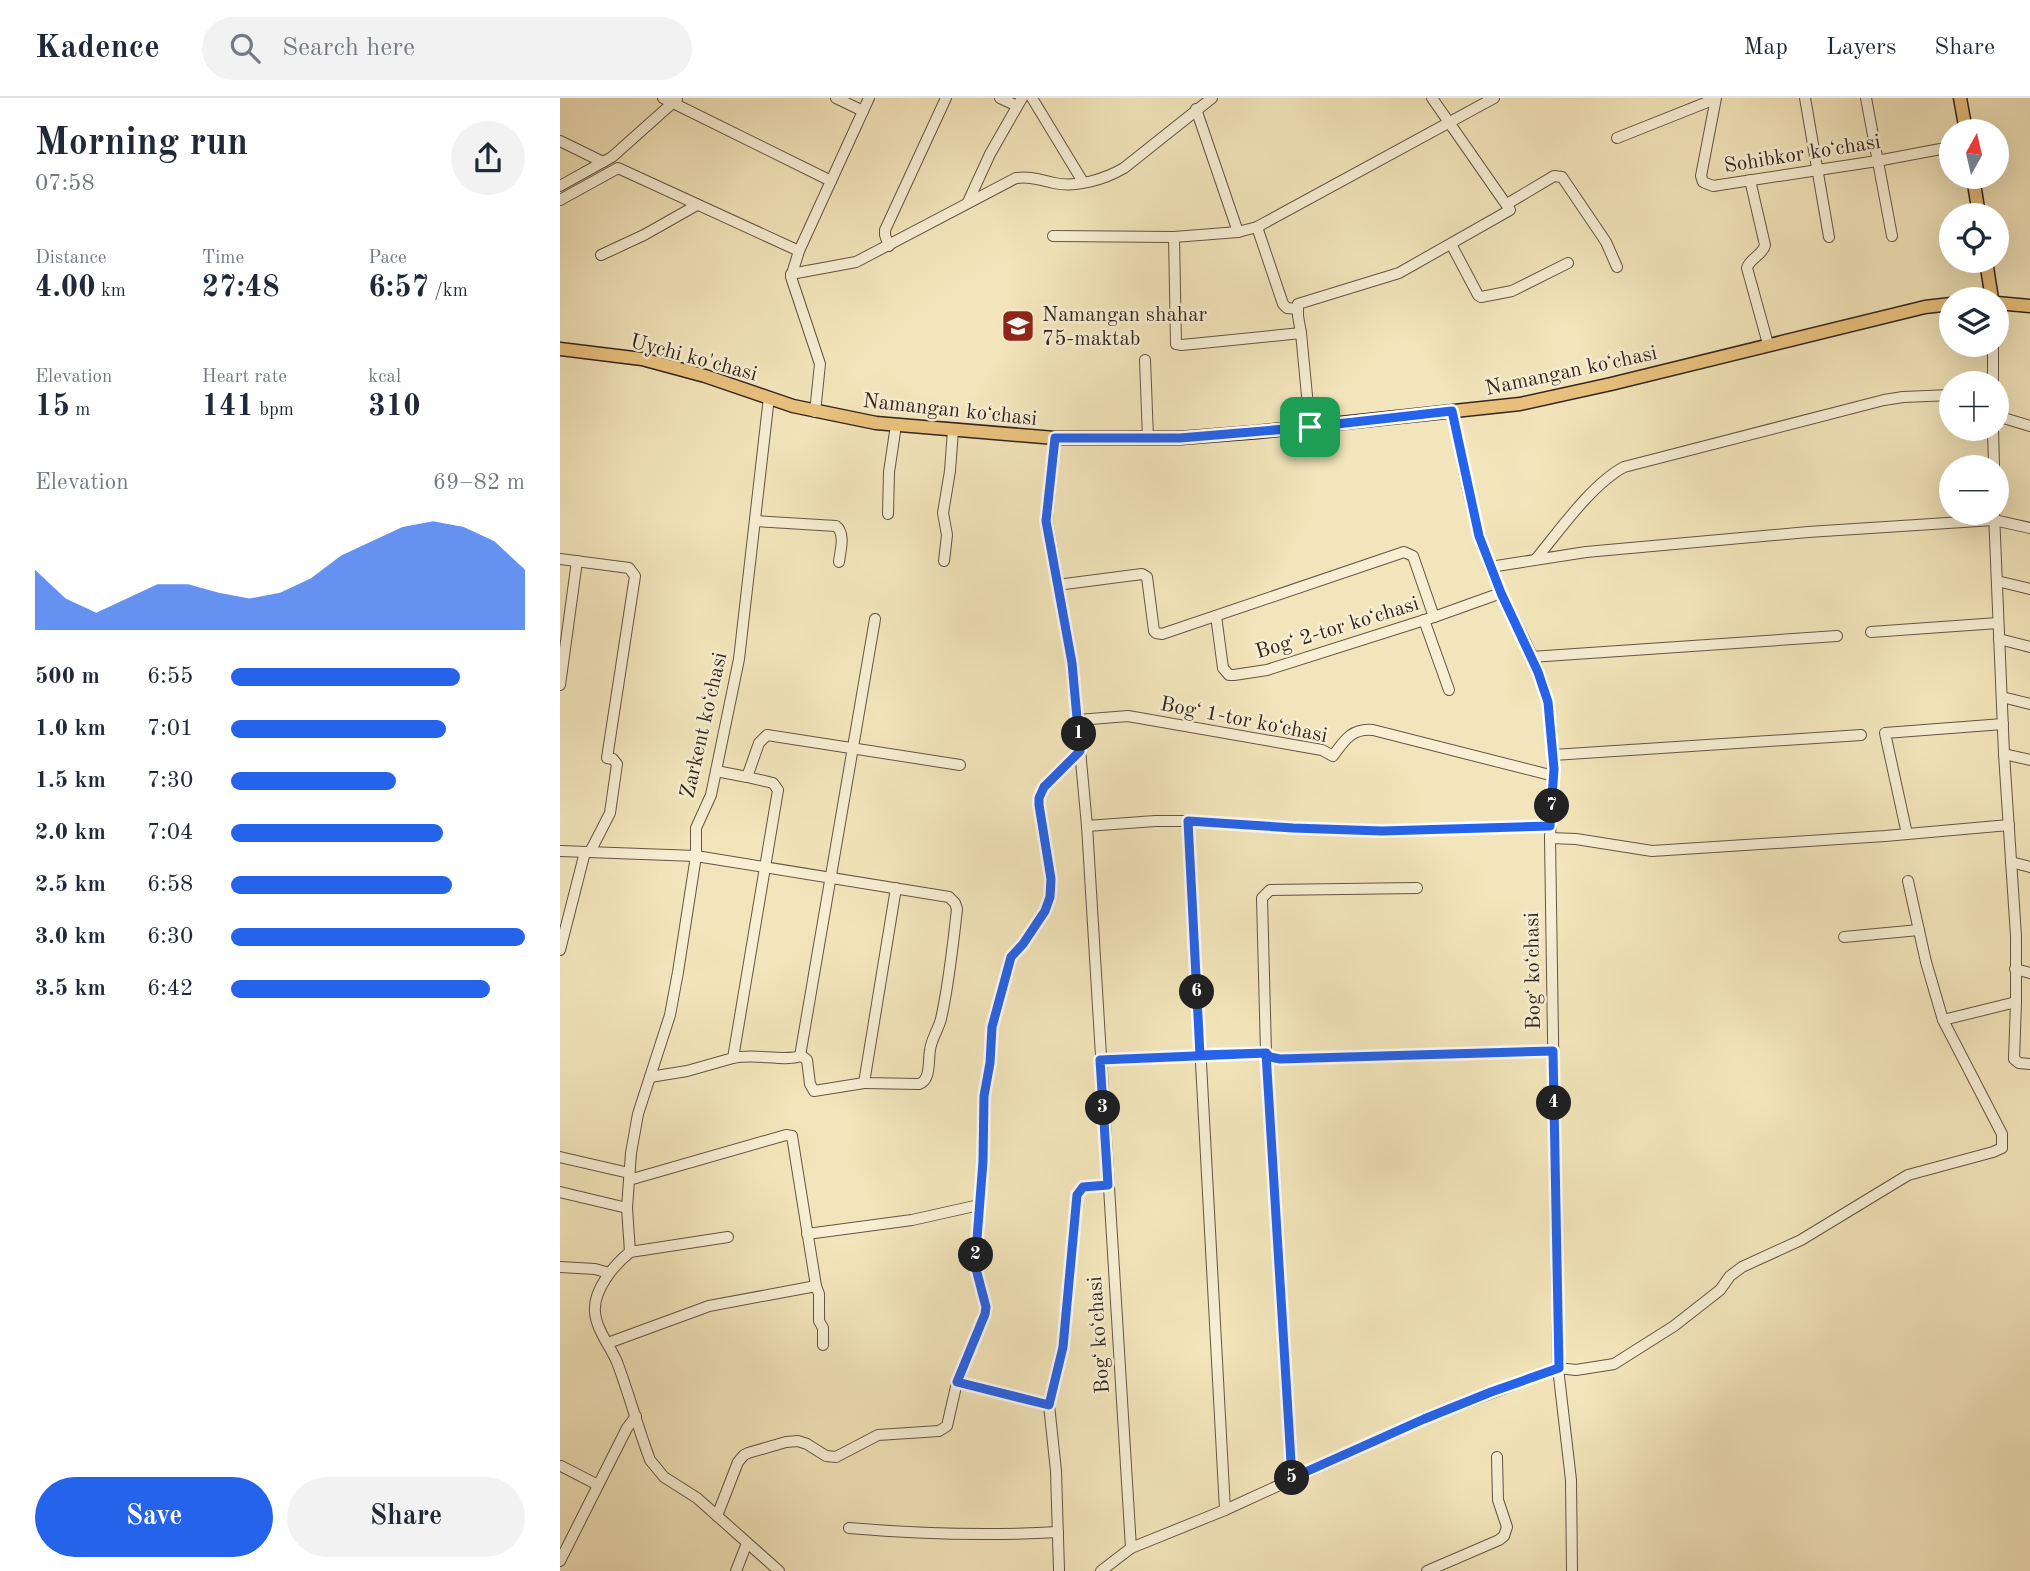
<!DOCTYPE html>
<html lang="en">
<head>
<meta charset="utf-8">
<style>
	:root { --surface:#fff; --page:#f2f2f3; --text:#1f2937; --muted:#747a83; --line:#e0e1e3; --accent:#2563eb }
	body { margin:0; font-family:"Old Standard TT",serif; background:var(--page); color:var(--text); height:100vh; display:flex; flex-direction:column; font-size:26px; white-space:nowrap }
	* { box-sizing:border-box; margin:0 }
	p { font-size:23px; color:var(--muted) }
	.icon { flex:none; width:38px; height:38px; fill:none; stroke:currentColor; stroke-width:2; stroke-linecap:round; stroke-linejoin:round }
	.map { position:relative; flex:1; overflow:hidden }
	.details { display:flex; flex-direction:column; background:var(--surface); width:560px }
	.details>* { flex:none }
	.needle { width:46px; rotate:8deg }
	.controls { position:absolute; left:1379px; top:21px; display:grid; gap:14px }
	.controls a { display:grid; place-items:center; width:70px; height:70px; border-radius:50%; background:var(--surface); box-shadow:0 7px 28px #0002; font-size:35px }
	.pin { position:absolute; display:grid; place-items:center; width:60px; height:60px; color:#fff; margin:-30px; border-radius:14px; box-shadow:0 4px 10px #0006 }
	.km { position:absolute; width:35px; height:35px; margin:-18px; border-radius:50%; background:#222; color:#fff; font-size:19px; line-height:35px; text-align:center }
	.round { display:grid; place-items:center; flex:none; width:74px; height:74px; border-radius:37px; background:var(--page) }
	.summary { display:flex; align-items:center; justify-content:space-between; height:119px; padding:0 35px }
	h1 { font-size:38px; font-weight:700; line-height:52px }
	.metrics { display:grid; grid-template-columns:repeat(3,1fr); gap:10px; height:119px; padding:7px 35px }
	.metrics div { display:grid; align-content:center }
	.metrics b { font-size:30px; font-weight:700 }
	.metrics small { font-size:19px; font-weight:400 }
	.metrics p { font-size:19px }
	.chart { height:196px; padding:14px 35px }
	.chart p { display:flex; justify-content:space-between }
	.chart svg { width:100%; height:126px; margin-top:7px; fill:var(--accent); opacity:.7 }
	.action { display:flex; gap:14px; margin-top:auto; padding:14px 35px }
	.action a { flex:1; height:80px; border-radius:42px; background:var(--accent); color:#fff; font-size:28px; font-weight:700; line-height:80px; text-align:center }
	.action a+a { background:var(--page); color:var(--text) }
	ul { padding:0 35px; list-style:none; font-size:23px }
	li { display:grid; grid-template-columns:112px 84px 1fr; align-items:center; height:52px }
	li i { height:18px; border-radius:9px; background:var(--accent) }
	header { display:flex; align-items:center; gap:42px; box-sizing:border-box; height:98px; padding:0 35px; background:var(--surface); border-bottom:2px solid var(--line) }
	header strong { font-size:33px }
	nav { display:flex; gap:38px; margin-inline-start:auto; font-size:24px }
	.search { width:490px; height:63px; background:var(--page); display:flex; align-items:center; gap:18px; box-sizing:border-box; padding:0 24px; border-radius:38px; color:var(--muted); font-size:26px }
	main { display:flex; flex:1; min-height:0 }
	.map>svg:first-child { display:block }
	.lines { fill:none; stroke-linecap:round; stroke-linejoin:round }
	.minor-casing { stroke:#635546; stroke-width:12 }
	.major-casing { stroke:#33251f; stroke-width:15 }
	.minor { stroke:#f7eed3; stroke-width:10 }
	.major { stroke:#eac27e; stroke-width:12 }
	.route-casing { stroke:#fff; stroke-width:14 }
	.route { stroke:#2563eb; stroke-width:9 }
	.labels { text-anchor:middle; stroke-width:5; stroke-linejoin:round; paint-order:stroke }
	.street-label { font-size:21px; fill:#33251f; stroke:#f7eed3 }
	.poi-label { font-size:21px; fill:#33251f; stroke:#f7eed3; text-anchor:start }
</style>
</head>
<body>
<header>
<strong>Kadence</strong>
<div class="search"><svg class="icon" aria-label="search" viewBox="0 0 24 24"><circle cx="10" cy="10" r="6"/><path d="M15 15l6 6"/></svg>Search here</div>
<nav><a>Map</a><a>Layers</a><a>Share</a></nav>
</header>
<main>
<section class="details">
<div class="summary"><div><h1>Morning run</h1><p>07:58</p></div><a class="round"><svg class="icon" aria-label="share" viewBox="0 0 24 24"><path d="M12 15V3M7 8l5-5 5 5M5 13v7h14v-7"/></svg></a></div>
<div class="metrics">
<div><p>Distance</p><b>4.00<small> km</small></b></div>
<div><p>Time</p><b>27:48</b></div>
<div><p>Pace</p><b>6:57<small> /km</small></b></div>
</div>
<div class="metrics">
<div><p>Elevation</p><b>15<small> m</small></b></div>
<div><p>Heart rate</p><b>141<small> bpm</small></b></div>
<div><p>kcal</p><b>310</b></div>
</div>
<div class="chart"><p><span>Elevation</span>69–82 m</p>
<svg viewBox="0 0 160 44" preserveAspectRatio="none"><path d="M0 44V23L10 33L20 38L30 33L40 28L50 28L60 31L70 33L80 31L90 26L100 18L110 13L120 8L130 6L140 8L150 13L160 23V44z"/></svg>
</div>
<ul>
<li><b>500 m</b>6:55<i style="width:78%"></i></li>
<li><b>1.0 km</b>7:01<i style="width:73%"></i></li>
<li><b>1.5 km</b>7:30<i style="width:56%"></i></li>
<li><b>2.0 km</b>7:04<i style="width:72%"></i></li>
<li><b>2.5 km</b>6:58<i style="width:75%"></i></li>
<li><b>3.0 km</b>6:30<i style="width:100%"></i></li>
<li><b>3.5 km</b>6:42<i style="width:88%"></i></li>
</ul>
<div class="action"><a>Save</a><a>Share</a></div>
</section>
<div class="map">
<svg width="1470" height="1473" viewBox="0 0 1470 1473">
	<rect width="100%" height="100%" fill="#f3e5bb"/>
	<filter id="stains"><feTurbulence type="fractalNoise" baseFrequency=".00286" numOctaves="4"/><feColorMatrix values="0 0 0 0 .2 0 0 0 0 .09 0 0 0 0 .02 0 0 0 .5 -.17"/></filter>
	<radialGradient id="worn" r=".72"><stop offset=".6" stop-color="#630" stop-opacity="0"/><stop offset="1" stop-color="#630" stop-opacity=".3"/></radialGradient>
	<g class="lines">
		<defs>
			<g id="minor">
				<path d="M 103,0 L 271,83"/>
				<path d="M 276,0 L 303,13"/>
				<path d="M 440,0 L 457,8"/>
				<path d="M 472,0 L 523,84"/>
				<path d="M 1156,0 L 1141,78 L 1143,84 L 1153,88 L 1317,63 L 1391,49"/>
				<path d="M 1245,0 L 1269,139"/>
				<path d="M 1306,0 L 1332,138"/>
				<path d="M 636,11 L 678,134"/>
				<path d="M 1057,40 L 1155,1"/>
				<path d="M 0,43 L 43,64"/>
				<path d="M 1190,82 L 1205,147 C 1203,157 1190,160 1187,170 L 1208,246"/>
				<path d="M 0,88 L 52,59 L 117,1"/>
				<path d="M 0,102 L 58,70 L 239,153"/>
				<path d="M 408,104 L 430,56 L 462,0"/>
				<path d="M 947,106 L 994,78 L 1002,79 L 1046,144 L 1057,169"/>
				<path d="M 697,129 L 723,206 L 727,210 L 737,211"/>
				<path d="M 493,138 L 614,139 L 678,134 L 697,129 L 934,0"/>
				<path d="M 614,139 L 616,246 L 622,247 L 741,235"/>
				<path d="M 891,146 L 918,197 L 921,199 L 952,193 L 1008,165"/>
				<path d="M 329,148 L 325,137 L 325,132 L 386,0"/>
				<path d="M 41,157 L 84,137 L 137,107"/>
				<path d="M 231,176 L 296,164 L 456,80 C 470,78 480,82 494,85 C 517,90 545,81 564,70 L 652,0"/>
				<path d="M 1433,247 L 1433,285"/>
				<path d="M 585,262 L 588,340"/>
				<path d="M 209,299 L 179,561 L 151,697 L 136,730 L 136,758 L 118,874 L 110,917 L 78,1016 L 71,1055 L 67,1110 L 70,1154 C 54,1167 33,1192 35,1214 C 36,1231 50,1248 57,1264 C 69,1296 78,1330 90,1362 L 104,1379 L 137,1400 L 219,1473"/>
				<path d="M 892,313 C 903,365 911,419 930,469 C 946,512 981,563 988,607 C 996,651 992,695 990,740 L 998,1270 L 1011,1382 L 1012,1473"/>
				<path d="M 255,314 L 260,266 L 231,179 L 239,153 L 309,0"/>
				<path d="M 1437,318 L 1470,328"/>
				<path d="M 750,329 L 741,235 L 738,218 L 738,206 L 839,175 L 950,112 L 872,0"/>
				<path d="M 1433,331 L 1434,369"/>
				<path d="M 495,340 L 487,423 L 512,565 L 527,728 L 571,1450"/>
				<path d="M 328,416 L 329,374 L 336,327"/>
				<path d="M 195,423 L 276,428 C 286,436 280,453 279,464"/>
				<path d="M 0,461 L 69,470 L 75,478 L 47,660 L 53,661 L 57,666 L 50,715 L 30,754"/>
				<path d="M 976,461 C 999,433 1032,386 1064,369 L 1324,302 L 1343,299 L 1391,297"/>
				<path d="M 384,463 L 387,437 L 383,415 L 390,373 L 393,332"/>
				<path d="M 930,469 L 1026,454 L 1248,434 L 1434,422 L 1470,430"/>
				<path d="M 1437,483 L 1470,491"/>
				<path d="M 497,487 L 582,476 L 587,479 L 594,533 L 596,535 L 602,536 L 844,454 L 853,458 L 874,519"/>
				<path d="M 656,518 L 663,570 L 669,577 L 674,577 L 707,572 L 874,519 L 941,495"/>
				<path d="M 864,522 L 889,592"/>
				<path d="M 1311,534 L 1438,525"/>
				<path d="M 1439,541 L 1470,549"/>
				<path d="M 971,559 L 1277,538"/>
				<path d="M 0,587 L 17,463"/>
				<path d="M 1442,599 L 1470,606"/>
				<path d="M 518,622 L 568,618 L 762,652 L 773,658 C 784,643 791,630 813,632 L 994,678"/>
				<path d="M 1444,656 L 1470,662"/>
				<path d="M 993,657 L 1301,637"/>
				<path d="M 156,673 L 187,679 L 199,645 L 207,637 L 400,667"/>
				<path d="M 628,723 L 665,1412"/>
				<path d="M 527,728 L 595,723 L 628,723 L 733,730 L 822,733 L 990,728"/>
				<path d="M 1347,736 L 1325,635 L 1443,626"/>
				<path d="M 990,740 L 1016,741 L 1092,753 L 1325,738 L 1449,727"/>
				<path d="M 0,753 L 136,758 L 389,799 L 395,805 L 397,811 C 393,848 389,885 381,921 C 378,932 371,942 370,952 C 368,964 371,982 359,986 L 304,985 L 336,790"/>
				<path d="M 1451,764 L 1470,769"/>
				<path d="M 1348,783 L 1366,864 L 1383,922"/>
				<path d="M 1284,839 L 1359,832"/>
				<path d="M 0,852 L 25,754"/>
				<path d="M 1455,871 L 1470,875"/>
				<path d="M 1456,904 L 1454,961 L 1459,965 L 1470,966"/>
				<path d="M 240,958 L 315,521"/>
				<path d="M 173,960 C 197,955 222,964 242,958 L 247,962 L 250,986 L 254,993 L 304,985"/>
				<path d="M 540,962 L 706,955 L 710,959 L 720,961 L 993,953"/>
				<path d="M 90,979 L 127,973 L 173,960 L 218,692 L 213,685 L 187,679"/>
				<path d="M 0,1059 L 69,1075"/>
				<path d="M 0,1094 L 67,1110"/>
				<path d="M 247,1136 L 352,1122 L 419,1107"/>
				<path d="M 70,1154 L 168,1139"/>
				<path d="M 0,1169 L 35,1171 L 49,1175"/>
				<path d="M 256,1188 L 259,1196 L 259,1223 L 263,1230 L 263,1247"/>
				<path d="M 48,1245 L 149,1208 L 256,1188 L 232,1038 L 226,1037 L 69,1082"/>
				<path d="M 397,1284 L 489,1307"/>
				<path d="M 1,1368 L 38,1387"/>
				<path d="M 732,1380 L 706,955 L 702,800 L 710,792 L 857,790"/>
				<path d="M 157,1418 L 178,1364 L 184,1357 L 188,1355 L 226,1344 L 238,1343 L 247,1346 L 266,1358 L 276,1359 L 318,1337 L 379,1333 L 387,1328 L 397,1284 L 425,1216 L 426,1209 L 415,1167 L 423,1063 L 424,998 L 430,965 L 432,929 L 451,859 L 463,846 L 485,813 L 490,799 L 491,781 L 479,707 L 479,700 L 484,689 L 520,653"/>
				<path d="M 289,1430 C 359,1436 428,1438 498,1434"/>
				<path d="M 0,1463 L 67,1330 L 76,1318"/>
				<path d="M 176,1473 L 187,1445"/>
				<path d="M 499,1473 L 496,1373 L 489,1307 L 503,1249 L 517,1096 L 523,1089 L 548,1087"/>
				<path d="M 541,1473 L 571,1450 L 665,1412 L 864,1321 L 998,1270 L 1016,1272 L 1054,1266 L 1114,1228 L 1160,1192 L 1170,1178 L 1182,1169 L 1241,1142 L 1348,1077 L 1433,1054 L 1442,1050 L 1442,1036 L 1383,922 L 1456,904 L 1456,838 L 1444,656 L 1434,415"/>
				<path d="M 867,1473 L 939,1442 L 944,1438 L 947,1429 L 938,1402 L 937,1359"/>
			</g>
			<g id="major">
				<path d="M 1400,0 L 1406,33"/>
				<path d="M 1413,79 L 1419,117"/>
				<path d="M 1426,163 L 1432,201"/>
				<path d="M 1437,205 L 1470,208"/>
				<path d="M 0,251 L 82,261 L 145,278 L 233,308 L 316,325 L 495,340 L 620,340 L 697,334 L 960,306 L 1051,286 L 1365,209 L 1391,206"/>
			</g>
		</defs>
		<use href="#minor" class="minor-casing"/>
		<use href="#major" class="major-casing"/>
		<use href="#minor" class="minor"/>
		<use href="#major" class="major"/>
	</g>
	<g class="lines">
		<defs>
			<path id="route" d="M 750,329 L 620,340 L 495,340 L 486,423 L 512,565 L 520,653 L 484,689 L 479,700 L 479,707 L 491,781 L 490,799 L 485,813 L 463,846 L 451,859 L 432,929 L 430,965 L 424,998 L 423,1063 L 415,1167 L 426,1209 L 425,1216 L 397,1284 L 489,1307 L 503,1249 L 517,1097 L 523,1089 L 548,1087 L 540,962 L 706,955 L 710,959 L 720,961 L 993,953 L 999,1270 L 931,1294 L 864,1321 L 732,1380 L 706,955 L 640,957 L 628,723 L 733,730 L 822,733 L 990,728 L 994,671 L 988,604 L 978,574 L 941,495 L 919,438 L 892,313 L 750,329"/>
		</defs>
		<use href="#route" class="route-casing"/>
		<use href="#route" class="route"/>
	</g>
	<defs>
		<symbol id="school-square" viewBox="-11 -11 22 22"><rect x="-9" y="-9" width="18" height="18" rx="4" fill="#8f2418" stroke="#f7eed3"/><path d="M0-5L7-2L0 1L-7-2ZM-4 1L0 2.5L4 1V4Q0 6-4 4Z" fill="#fff"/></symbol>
	</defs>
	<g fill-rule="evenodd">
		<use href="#school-square" x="439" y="209" width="38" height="38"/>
	</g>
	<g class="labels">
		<g class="street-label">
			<text transform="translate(1242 55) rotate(-9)" y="7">Sohibkor koʻchasi</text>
			<text transform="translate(134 259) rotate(15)" y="7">Uychi ko'chasi</text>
			<text transform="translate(1011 272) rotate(-12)" y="7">Namangan koʻchasi</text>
			<text transform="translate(390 311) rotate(6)" y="7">Namangan koʻchasi</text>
			<text transform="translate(777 529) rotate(-17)" y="7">Bogʻ 2-tor koʻchasi</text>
			<text transform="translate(684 621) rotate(11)" y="7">Bogʻ 1-tor koʻchasi</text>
			<text transform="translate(143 627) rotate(-77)" y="7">Zarkent koʻchasi</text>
			<text transform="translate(972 873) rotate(-91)" y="7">Bogʻ koʻchasi</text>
			<text transform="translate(538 1237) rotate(-94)" y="7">Bogʻ koʻchasi</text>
		</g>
		<g class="poi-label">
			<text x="482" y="223">Namangan shahar<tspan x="482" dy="24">75-maktab</tspan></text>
		</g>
	</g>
	<rect width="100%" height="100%" filter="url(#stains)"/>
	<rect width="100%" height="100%" fill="url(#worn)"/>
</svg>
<div class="controls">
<a><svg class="needle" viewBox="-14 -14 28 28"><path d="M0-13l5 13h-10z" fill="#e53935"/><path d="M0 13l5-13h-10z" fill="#747a83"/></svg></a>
<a><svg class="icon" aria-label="locate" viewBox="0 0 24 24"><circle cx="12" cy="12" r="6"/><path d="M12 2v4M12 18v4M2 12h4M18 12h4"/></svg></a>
<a><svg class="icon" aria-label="layers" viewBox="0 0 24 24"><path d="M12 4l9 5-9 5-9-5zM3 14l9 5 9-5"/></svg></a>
<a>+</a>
<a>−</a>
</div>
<div class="pin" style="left:750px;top:329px;background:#1e9e55"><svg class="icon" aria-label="arrive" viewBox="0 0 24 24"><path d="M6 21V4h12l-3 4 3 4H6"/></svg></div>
<b class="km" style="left:519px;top:636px">1</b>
<b class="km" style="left:416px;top:1157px">2</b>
<b class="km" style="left:543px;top:1010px">3</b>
<b class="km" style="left:994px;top:1005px">4</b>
<b class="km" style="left:732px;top:1380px">5</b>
<b class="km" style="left:637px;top:894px">6</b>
<b class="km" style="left:992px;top:708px">7</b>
</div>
</main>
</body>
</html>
